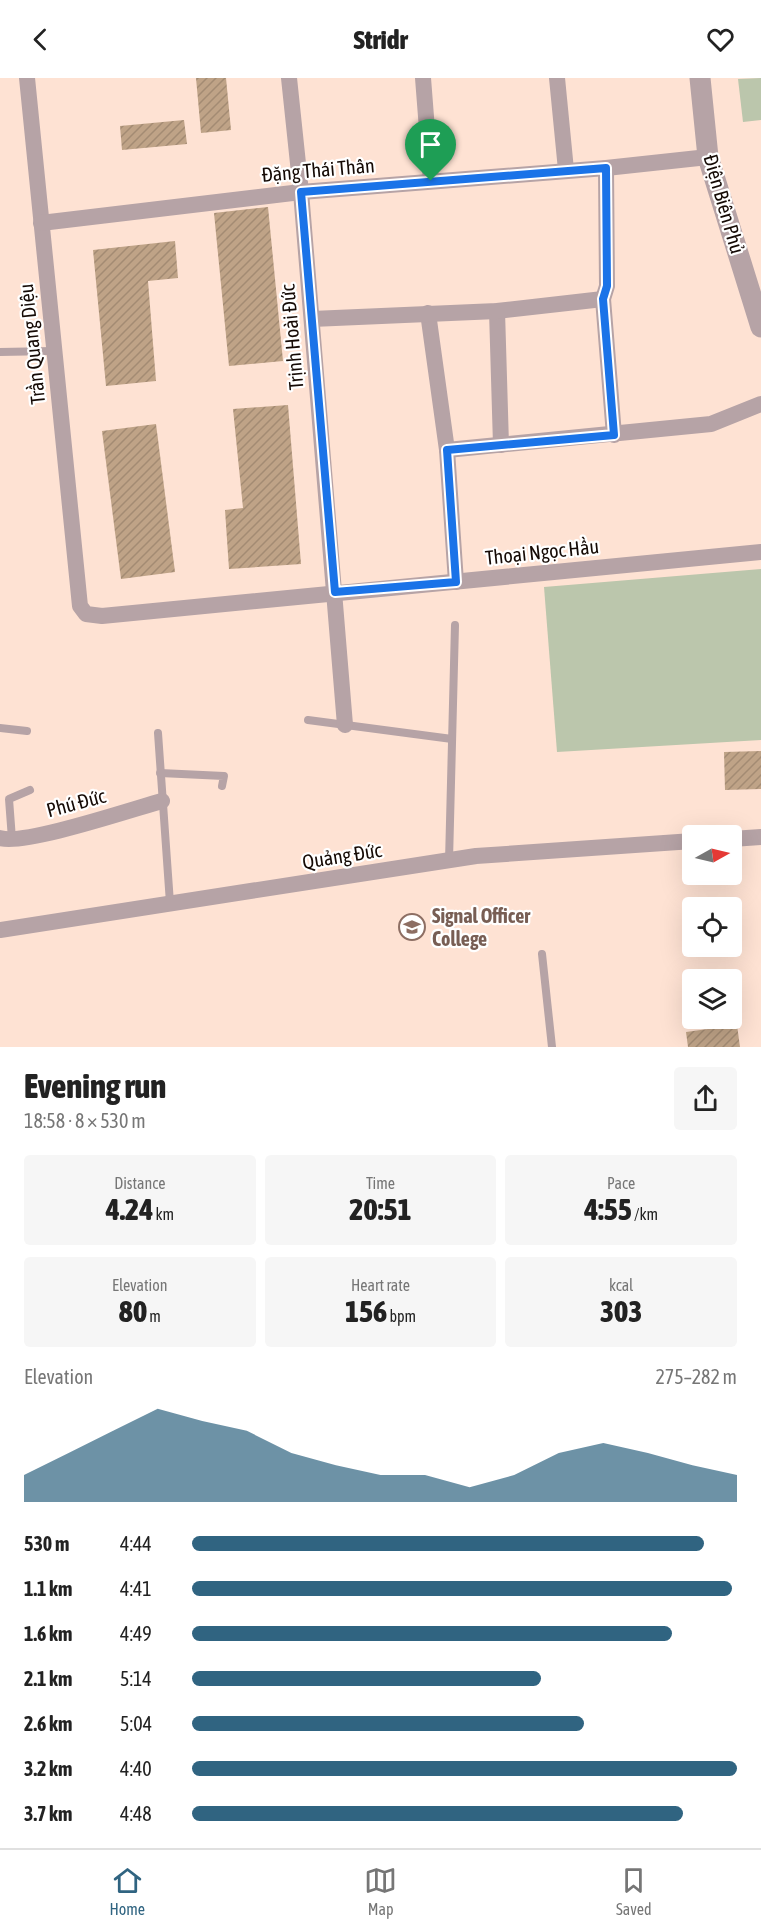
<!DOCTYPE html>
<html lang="en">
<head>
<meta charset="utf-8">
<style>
	:root { --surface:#fff; --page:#f6f6f6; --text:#222; --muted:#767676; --line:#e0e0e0; --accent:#306481 }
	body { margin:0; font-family:"Asap Condensed",sans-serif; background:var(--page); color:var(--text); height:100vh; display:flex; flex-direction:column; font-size:22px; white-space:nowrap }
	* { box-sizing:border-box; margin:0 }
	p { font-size:20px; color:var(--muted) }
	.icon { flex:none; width:33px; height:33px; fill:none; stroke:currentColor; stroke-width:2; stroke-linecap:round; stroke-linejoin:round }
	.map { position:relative; height:969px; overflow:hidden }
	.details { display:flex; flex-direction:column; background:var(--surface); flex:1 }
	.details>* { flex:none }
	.needle { width:39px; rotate:82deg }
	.tools { position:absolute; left:682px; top:747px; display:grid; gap:12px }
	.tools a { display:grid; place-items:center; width:60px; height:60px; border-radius:6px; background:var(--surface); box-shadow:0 6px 24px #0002; font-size:30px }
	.pin { position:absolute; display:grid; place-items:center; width:51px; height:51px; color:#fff; margin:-62px -26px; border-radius:50% 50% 50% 0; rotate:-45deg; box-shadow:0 0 6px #0007 }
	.pin .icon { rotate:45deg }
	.round { display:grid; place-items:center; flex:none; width:63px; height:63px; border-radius:6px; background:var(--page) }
	.head { display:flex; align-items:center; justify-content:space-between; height:102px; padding:0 24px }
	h1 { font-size:33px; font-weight:800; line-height:45px }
	.stats { display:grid; grid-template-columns:repeat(3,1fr); gap:9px; height:102px; padding:6px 24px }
	.stats div { display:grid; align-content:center; border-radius:6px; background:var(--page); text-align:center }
	.stats b { font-size:30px; font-weight:800 }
	.stats small { font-size:16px; font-weight:400 }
	.stats p { font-size:16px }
	.chart { height:168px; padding:12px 24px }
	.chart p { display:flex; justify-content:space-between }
	.chart svg { width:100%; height:108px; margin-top:6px; fill:var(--accent); opacity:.7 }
	ul { padding:0 24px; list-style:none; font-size:20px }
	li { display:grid; grid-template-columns:96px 72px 1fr; align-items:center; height:45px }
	li i { height:15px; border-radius:8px; background:var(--accent) }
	header { display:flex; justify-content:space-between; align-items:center; height:78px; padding:0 24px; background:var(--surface); font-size:27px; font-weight:800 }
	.dock { display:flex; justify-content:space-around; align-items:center; height:84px; border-top:2px solid var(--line); background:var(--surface); font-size:16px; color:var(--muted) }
	.dock a { display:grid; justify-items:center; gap:3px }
	.dock .active { color:var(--accent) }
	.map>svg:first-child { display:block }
	.grass { fill:#bbc6ac }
	.building { fill:url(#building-hatch) }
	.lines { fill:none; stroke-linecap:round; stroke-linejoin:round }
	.service { stroke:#b6a3a6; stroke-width:8 }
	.minor { stroke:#b6a3a6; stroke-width:16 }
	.tertiary { stroke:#b6a3a6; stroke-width:21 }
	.route-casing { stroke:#fff; stroke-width:12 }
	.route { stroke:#1a73e8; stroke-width:8 }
	.labels { text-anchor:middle; stroke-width:4.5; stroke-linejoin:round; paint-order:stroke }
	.street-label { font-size:20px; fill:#150a05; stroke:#fff }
	.education-label { font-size:20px; font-weight:bold; fill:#785e54; stroke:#fff; text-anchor:start }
</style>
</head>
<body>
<header><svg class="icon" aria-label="back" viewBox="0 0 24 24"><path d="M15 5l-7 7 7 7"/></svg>Stridr<svg class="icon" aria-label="heart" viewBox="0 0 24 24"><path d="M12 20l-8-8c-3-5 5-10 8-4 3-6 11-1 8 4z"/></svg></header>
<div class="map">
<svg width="761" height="969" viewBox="0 0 761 969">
	<defs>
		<pattern id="building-hatch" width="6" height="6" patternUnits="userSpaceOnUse" patternTransform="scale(1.5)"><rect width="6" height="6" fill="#bfa387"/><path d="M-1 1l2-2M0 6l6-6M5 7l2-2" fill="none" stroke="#a38b73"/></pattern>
	</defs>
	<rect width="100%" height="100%" fill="#fee2d3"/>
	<g class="grass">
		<path d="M 761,0 L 761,42 L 743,44 L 738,1 Z"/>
		<path d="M 761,491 L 761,662 L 557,674 L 544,509 Z"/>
	</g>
	<g class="building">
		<path d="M 196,0 L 226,0 L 231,52 L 201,55 Z"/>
		<path d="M 184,42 L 187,66 L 122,72 L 120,48 Z"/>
		<path d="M 268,129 L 283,283 L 229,288 L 214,135 Z"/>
		<path d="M 175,163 L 178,200 L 148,203 L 156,303 L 106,308 L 93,172 Z"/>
		<path d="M 288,327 L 301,486 L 229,491 L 225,432 L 243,430 L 233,331 Z"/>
		<path d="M 156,346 L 175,494 L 121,501 L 102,353 Z"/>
		<path d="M 761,673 L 761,711 L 725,712 L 724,674 Z"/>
		<path d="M 737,947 L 740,969 L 688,969 L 686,954 Z"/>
	</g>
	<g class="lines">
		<g class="service">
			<path d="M 0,274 L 53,273"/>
			<path d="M 308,642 L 452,661"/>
			<path d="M 0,650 L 27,653"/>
			<path d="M 158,655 L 170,825"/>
			<path d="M 160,695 L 224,698 L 222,708"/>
			<path d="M 12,761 L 9,721 L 30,712"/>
			<path d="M 449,783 L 455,547"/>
			<path d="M 542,876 L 552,969"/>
		</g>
		<g class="minor">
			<path d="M 27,0 L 80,528 L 86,536 L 102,538 L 761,474"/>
			<path d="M 289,0 L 301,114 L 345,647"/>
			<path d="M 423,0 L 431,103"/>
			<path d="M 557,0 L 566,92"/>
			<path d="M 606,90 L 607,208 L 603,221 L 614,357"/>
			<path d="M 41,145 L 301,114 L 606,90 L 708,79"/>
			<path d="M 497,233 L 501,367"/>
			<path d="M 428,235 L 447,372 L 456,504"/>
			<path d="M 312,241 L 497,233 L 603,221"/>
			<path d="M 447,372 L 711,346 L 761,326"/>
			<path d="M 0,760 C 23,768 133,731 162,723"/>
			<path d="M 732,761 L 761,759"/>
			<path d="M 0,852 L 476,778 L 693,763"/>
		</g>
		<path class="tertiary" d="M 700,0 L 708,79 L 761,249"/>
	</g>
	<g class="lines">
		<defs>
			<path id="route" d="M 606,90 L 607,208 L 603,221 L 614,357 L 447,372 L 456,504 L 335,514 L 301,114 Z"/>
		</defs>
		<use href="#route" class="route-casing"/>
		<use href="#route" class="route"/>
	</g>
	<defs>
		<symbol id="university-ring" viewBox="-11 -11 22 22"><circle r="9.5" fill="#fff" stroke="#8d6e63" stroke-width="1.5"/><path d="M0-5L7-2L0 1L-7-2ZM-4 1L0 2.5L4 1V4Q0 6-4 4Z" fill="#8d6e63"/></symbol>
	</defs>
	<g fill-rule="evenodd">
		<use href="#university-ring" x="397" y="834" width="30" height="30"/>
	</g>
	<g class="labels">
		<g class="street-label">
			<text transform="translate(318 92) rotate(-5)" y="7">Đặng Thái Thân</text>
			<text transform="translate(724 126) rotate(74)" y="7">Điện Biên Phủ</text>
			<text transform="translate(292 259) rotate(-95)" y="7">Trịnh Hoài Đức</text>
			<text transform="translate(32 266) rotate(-96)" y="7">Trần Quang Diệu</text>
			<text transform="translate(542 474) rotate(-6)" y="7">Thoại Ngọc Hầu</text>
			<text transform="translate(76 725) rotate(-15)" y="7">Phú Đức</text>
			<text transform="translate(342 778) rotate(-9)" y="7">Quảng Đức</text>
		</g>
		<g class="education-label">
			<text x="432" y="845">Signal Officer<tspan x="432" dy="23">College</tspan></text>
		</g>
	</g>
</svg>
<div class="tools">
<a><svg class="needle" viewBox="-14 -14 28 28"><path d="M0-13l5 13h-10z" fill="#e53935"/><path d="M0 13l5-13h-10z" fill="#767676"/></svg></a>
<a><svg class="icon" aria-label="locate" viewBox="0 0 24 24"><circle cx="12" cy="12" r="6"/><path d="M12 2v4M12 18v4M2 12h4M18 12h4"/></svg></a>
<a><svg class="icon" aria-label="layers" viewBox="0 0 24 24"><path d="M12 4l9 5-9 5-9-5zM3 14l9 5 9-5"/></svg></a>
</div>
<div class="pin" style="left:431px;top:103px;background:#1e9e55"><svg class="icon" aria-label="arrive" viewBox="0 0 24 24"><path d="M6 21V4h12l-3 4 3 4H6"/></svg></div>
</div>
<section class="details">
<div class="head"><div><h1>Evening run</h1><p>18:58 · 8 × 530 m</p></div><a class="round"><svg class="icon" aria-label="share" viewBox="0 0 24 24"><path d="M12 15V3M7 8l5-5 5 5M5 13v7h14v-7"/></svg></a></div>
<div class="stats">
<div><p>Distance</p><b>4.24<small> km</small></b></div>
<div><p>Time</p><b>20:51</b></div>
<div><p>Pace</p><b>4:55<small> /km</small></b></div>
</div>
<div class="stats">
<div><p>Elevation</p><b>80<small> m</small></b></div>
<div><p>Heart rate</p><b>156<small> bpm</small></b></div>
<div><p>kcal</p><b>303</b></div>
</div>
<div class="chart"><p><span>Elevation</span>275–282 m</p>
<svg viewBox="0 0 160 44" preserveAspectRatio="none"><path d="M0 44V33L10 24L20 15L30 6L40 11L50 15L60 24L70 29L80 33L90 33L100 38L110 33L120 24L130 20L140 24L150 29L160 33V44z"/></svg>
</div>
<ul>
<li><b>530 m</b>4:44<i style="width:94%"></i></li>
<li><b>1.1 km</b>4:41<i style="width:99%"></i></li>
<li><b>1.6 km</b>4:49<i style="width:88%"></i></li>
<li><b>2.1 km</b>5:14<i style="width:64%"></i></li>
<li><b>2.6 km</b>5:04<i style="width:72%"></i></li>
<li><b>3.2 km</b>4:40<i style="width:100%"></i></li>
<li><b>3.7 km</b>4:48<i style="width:90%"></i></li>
</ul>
</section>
<nav class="dock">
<a class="active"><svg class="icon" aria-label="home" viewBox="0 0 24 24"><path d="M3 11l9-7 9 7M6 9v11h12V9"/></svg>Home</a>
<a><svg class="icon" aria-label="map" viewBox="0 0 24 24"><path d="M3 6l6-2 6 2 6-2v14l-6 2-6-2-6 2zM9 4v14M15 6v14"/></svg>Map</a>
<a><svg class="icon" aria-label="saved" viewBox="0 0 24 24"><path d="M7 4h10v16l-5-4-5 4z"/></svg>Saved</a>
</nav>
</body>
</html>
